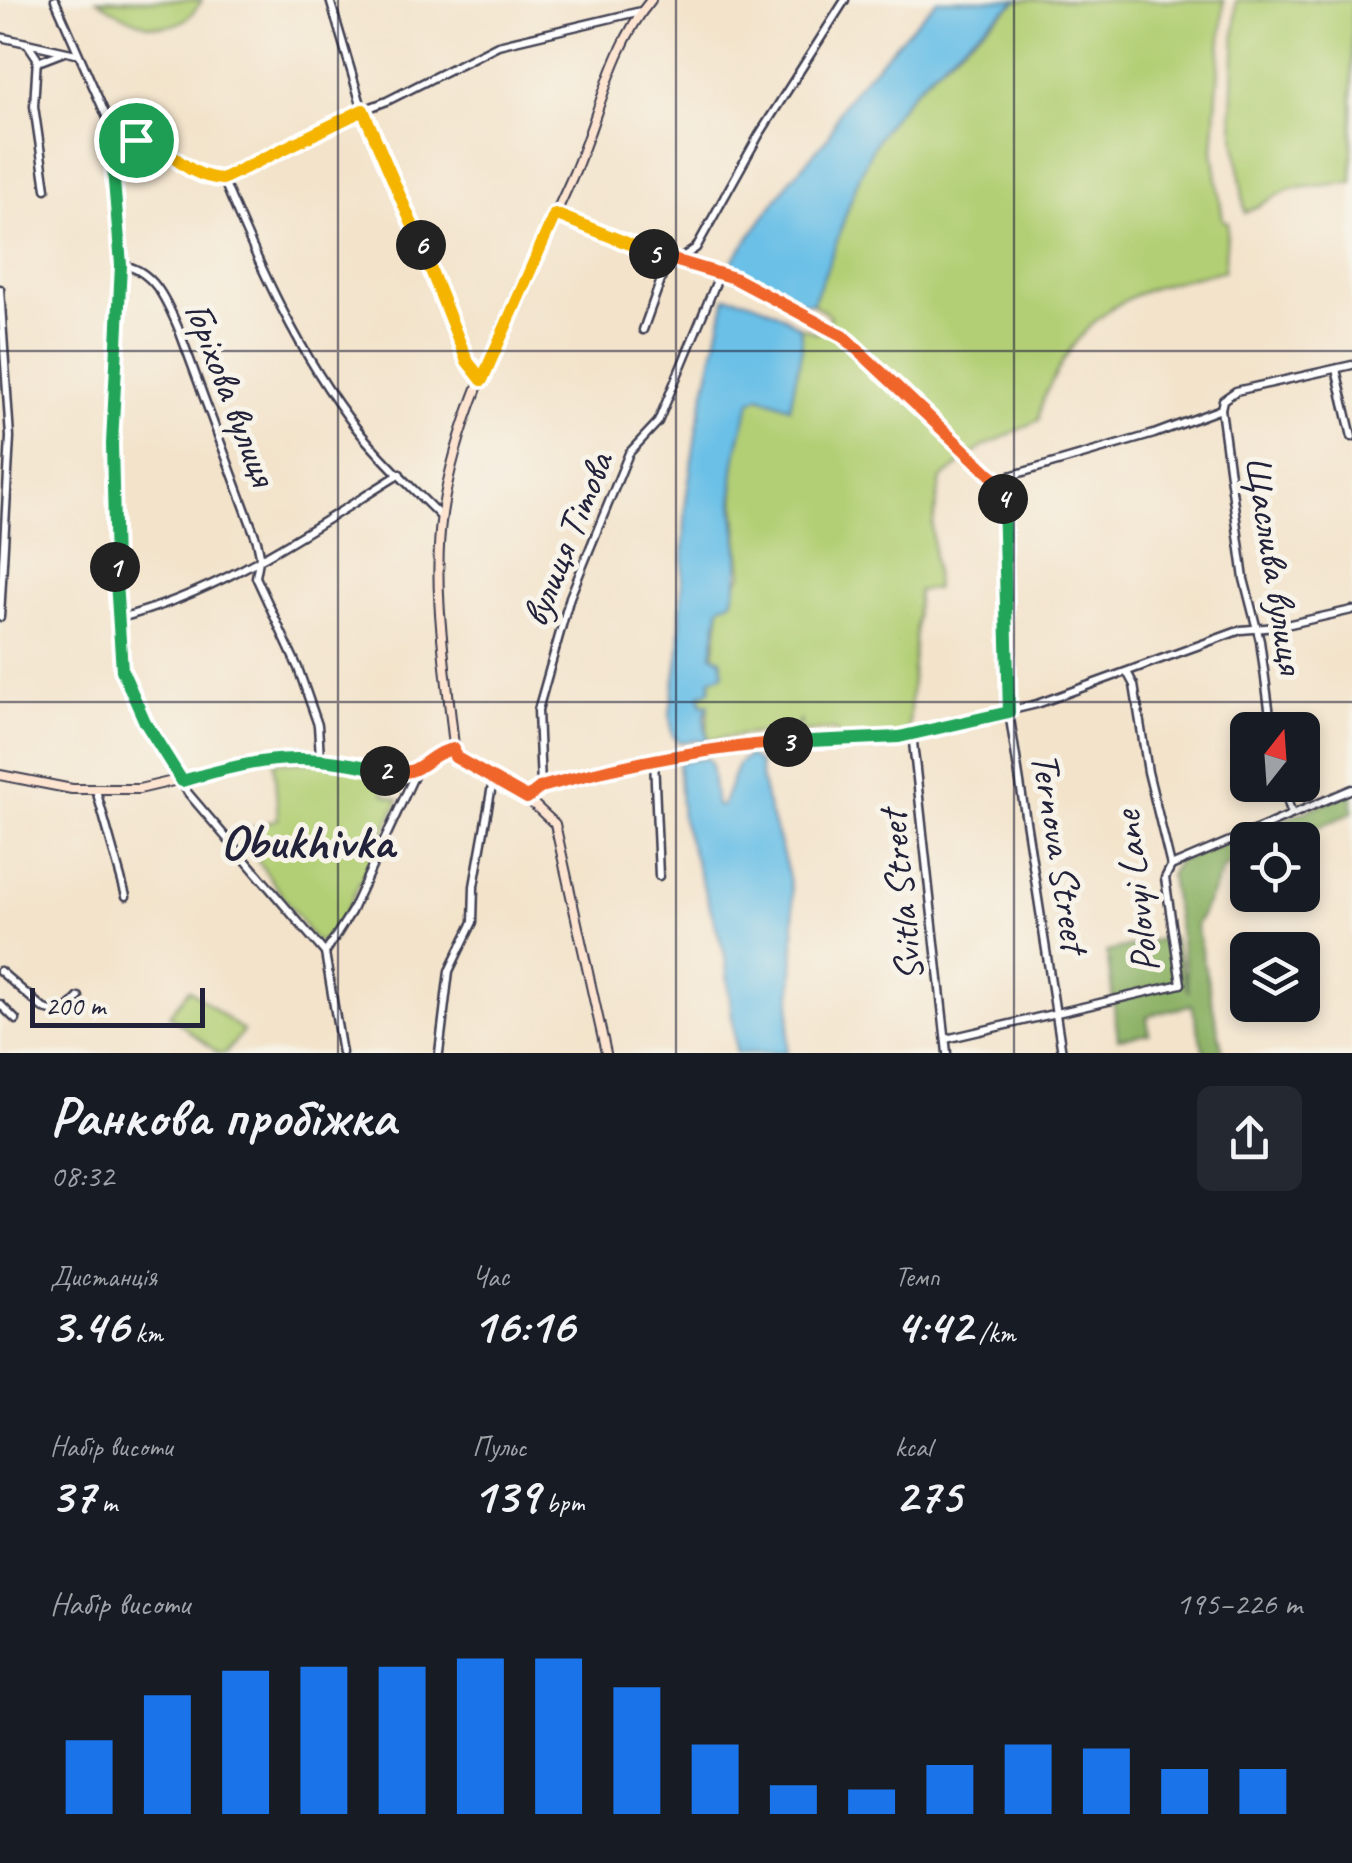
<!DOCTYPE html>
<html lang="uk">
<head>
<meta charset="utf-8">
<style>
	:root { --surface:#171b24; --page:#242831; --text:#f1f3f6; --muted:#9ea1a6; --accent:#1a73e8 }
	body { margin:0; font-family:Caveat,sans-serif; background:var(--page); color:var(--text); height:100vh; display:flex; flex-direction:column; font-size:38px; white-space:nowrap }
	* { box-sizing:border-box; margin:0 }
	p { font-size:32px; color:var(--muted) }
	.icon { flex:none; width:55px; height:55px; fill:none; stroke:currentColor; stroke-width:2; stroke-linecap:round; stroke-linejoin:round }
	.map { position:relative; height:1053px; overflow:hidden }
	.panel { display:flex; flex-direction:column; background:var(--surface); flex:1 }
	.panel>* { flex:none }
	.needle { width:65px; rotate:17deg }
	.fabs { position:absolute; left:1230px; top:712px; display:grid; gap:20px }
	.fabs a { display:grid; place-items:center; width:90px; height:90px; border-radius:15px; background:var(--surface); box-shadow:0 5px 15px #0003; font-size:50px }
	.scale { position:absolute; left:30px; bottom:25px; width:175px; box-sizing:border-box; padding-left:10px; border:5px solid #22223b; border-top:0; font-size:28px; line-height:35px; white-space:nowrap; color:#22223b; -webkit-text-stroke:8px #f7f3e8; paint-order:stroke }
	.pin { position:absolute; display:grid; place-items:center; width:85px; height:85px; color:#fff; margin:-42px; border:5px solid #fff; border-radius:50%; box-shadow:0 2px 10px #0007 }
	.km { position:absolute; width:50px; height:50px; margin:-25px; border-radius:50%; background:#222; color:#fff; font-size:28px; line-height:50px; text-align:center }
	.round { display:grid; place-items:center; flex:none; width:105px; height:105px; border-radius:15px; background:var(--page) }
	.overview { display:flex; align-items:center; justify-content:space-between; height:170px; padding:0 50px }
	h1 { font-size:55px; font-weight:700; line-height:75px }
	.figures { display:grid; grid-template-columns:repeat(3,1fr); gap:15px; height:170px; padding:10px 50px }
	.figures div { display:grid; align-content:center }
	.figures b { font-size:50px; font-weight:700 }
	.figures small { font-size:28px; font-weight:400 }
	.figures p { font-size:28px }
	.chart { height:280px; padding:20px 50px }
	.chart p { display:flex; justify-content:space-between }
	.chart svg { width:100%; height:180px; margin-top:10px; stroke:var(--accent); stroke-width:6 }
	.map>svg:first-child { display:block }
	.green { fill:#b2cf75; stroke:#6a7858; stroke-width:2.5 }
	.forest { fill:#8db266; stroke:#586a50; stroke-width:2.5 }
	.water { fill:#6ac0e7; stroke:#467191; stroke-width:2.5 }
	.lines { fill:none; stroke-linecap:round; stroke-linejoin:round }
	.street-casing { stroke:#413f51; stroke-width:11 }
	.secondary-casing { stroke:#413f51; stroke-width:12 }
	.street { stroke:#fff; stroke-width:6 }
	.secondary { stroke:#fde4d1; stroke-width:8 }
	.split-1-casing { stroke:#fff; stroke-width:20 }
	.split-2-casing { stroke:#fff; stroke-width:20 }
	.split-3-casing { stroke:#fff; stroke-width:20 }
	.split-4-casing { stroke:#fff; stroke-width:20 }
	.split-5-casing { stroke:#fff; stroke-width:20 }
	.split-6-casing { stroke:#fff; stroke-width:20 }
	.split-7-casing { stroke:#fff; stroke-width:20 }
	.split-1 { stroke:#22a559; stroke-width:12 }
	.split-2 { stroke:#22a559; stroke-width:12 }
	.split-3 { stroke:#f0652b; stroke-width:12 }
	.split-4 { stroke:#22a559; stroke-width:12 }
	.split-5 { stroke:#f0652b; stroke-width:12 }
	.split-6 { stroke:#f5b400; stroke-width:12 }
	.split-7 { stroke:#f5b400; stroke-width:12 }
	.grid { fill:none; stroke:#22223b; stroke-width:2.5; stroke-opacity:0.55 }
	.labels { text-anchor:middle; stroke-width:10; stroke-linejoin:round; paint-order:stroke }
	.street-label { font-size:40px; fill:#22223b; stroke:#f7f3e8 }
	.district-label { font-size:50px; font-weight:bold; fill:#22223b; stroke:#f7f3e8 }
</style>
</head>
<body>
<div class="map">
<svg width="1352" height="1053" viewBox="0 0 1352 1053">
	<rect width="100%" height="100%" fill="#f7f3e8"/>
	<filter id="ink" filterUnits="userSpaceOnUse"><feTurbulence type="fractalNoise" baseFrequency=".01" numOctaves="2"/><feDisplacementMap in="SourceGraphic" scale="20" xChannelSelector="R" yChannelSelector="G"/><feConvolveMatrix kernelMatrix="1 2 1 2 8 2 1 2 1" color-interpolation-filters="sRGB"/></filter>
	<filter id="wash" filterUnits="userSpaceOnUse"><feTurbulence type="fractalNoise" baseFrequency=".0048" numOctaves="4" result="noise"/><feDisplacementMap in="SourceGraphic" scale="40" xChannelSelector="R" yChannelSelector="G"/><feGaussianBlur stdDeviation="2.25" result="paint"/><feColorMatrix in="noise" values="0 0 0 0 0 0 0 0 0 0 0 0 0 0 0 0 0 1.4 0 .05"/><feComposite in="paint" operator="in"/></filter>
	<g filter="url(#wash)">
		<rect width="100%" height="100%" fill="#f3e3cb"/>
		<g class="green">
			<path d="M 97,0 L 202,0 C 176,46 132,23 97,0 Z"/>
			<path d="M 1018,0 L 1224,0 L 1213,150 L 1223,220 L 1228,222 L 1224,271 C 1152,283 1094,301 1058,370 C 1049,387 1040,400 1039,420 L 983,447 L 941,479 L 932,529 L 936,589 L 918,591 L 908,739 L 845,745 L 834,730 L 802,732 L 800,721 L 795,728 L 707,740 L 708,705 L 702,705 L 700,694 L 710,690 L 720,606 L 742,575 L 733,483 L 736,442 L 750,401 L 760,396 L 790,406 L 802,347 L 800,327 L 818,333 L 830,316 L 812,303 C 837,253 847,197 873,147 C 905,87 967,43 1018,0 Z"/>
			<path d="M 1236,0 L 1352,0 L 1352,182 L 1290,189 L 1245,213 L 1232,114 Z"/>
			<path d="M 318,761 L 381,774 L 384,794 L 399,800 L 332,941 L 315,941 L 238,833 L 278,819 L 274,762 Z"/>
			<path d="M 189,989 L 243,1031 L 226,1053 L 218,1053 L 169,1015 Z"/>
		</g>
		<path class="forest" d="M 1352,792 L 1352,813 L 1290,840 L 1248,840 L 1247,858 L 1224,868 L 1196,926 L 1223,1053 L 1204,1053 L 1192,1005 L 1147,1016 L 1149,1033 L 1118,1038 L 1107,952 L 1172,936 L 1189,992 L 1170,876 L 1177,862 Z"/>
		<g class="water">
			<path d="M 937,0 L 1018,0 C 967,39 904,89 873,147 C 847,197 837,253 812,303 C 798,305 740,274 730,264 L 791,179 L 828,137 L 840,109 L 859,84 Z"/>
			<path d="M 726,297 C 752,297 779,313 800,327 L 802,347 L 790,407 L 760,396 L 751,401 C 742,429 734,455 733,484 C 731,525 747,560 732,600 L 720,606 L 712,655 L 721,659 L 724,674 L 711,679 L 710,691 L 700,694 L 702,705 L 709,704 L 704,716 L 707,740 L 679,742 L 672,735 L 670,713 L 679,651 L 686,500 L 697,427 Z"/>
			<path d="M 749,755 L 759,763 C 764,805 782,842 790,883 C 799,924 791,1010 786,1053 L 736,1053 L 725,955 L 682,819 L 678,762 L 707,758 L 711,763 L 716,806 L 722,806 L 738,764 Z"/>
		</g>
	</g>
	<g filter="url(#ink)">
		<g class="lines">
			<defs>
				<g id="street">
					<path d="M 55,0 L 111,127 L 121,265 L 111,497 L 122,670 L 145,722 L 188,793 L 325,953"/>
					<path d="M 330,0 L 363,111 L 454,333 L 482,379"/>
					<path d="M 0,37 L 76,54"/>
					<path d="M 27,43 L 37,58 L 34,106 L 46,189"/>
					<path d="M 38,62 L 64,52"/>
					<path d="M 112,128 L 154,143 L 198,175 L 231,177 L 337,120 L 387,101 L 498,45 L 641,11"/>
					<path d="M 113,168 L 120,153 L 136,140"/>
					<path d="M 223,179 C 259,265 299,355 357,429 C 382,461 414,489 442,518"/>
					<path d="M 555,214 L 668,260 L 734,278 L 800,310 L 843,336 L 996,480 L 1006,515 L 1004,654 L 1009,712 L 1062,1053"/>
					<path d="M 677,261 L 696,248 L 759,135 L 845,0"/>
					<path d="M 121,265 C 154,269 167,302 179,330 L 257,541 L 260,555 L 256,577 L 298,668 L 318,725 L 320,757"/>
					<path d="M 0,289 L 10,437 L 0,617"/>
					<path d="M 643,330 L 668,260"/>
					<path d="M 1336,369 L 1352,437"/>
					<path d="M 996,480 L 1154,434 L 1221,409"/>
					<path d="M 116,619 C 222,592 308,531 400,474"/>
					<path d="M 1272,730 L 1260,641 L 1244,579 L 1221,409 L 1223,400 L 1236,391 L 1352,365"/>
					<path d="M 912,733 L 947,1053"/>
					<path d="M 654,759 L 659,876"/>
					<path d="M 1282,785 L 1292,814"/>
					<path d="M 541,787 L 538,710 L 570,597 L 629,453 L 658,422 L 720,273"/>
					<path d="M 96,790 L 126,896"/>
					<path d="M 527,798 L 541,787 L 709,748 L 899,737 L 1037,704 L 1241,630 L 1277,627 L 1352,610"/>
					<path d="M 1171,866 L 1352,789"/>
					<path d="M 325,953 L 351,912 L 416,772"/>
					<path d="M 325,953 L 342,1053"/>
					<path d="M 0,971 L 44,1009 L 62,1014 L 79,997"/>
					<path d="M 0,1004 L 16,1020"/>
					<path d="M 946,1039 L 1181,984 L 1165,878 L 1171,866 L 1148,772 L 1134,685 L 1127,672"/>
					<path d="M 439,1053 L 449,971 L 473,922 L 474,886 L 493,780"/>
				</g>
				<g id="secondary">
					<path d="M 0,775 L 72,789 L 139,789 L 267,759 L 298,756 L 401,774 C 423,771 433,752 454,749"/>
					<path d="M 606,1053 L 555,824 L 527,798 L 455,757 C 448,679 431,592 442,514 C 458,400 528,278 574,173 C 598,118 612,46 651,0"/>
				</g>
			</defs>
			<use href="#street" class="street-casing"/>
			<use href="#secondary" class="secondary-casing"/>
			<use href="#street" class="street"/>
			<use href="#secondary" class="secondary"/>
		</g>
	</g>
	<g class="lines" filter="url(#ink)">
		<defs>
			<path id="split-1" d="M 115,567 L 112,444 L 121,265 L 113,169 L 120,153 L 136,140"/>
			<path id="split-2" d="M 115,567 L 122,670 L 145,722 L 182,781 C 264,757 301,751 385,771"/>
			<path id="split-3" d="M 385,771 C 424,779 423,754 454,749 L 455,757 L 527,798 L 541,787 C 623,764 703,748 788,742"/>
			<path id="split-4" d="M 788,742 L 899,737 L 1009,712 L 1003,499"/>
			<path id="split-5" d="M 654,254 L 734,278 L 843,336 L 996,480 L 1003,499"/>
			<path id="split-6" d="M 421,245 L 467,361 L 482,380 L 555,214 L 654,254"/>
			<path id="split-7" d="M 136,140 C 172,144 179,175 222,179 L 363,110 L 421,245"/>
		</defs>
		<use href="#split-1" class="split-1-casing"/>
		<use href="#split-2" class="split-2-casing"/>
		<use href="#split-3" class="split-3-casing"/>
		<use href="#split-4" class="split-4-casing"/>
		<use href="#split-5" class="split-5-casing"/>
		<use href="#split-6" class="split-6-casing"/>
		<use href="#split-7" class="split-7-casing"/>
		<use href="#split-1" class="split-1"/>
		<use href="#split-2" class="split-2"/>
		<use href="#split-3" class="split-3"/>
		<use href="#split-4" class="split-4"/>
		<use href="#split-5" class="split-5"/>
		<use href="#split-6" class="split-6"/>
		<use href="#split-7" class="split-7"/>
	</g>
	<path class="grid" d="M 338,0 L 338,1053M 676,0 L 676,1053M 1014,0 L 1014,1053M 0,351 L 1352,351M 0,702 L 1352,702"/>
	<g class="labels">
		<g class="street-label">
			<text transform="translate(232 393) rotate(69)" y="14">Горіхова вулиця</text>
			<text transform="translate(566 539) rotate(-68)" y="14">вулиця Тітова</text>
			<text transform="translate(1276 565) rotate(81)" y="14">Щаслива вулиця</text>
			<text transform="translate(1061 852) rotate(81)" y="14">Ternova Street</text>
			<text transform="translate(1135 892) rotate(-97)" y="14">Polovyi Lane</text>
			<text transform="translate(900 896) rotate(-96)" y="14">Svitla Street</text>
		</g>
		<g class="district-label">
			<text x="307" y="858">Obukhivka</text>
		</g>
	</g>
</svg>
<div class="fabs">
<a><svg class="needle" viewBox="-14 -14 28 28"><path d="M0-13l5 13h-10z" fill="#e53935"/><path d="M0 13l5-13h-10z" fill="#9ea1a6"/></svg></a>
<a><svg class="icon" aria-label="locate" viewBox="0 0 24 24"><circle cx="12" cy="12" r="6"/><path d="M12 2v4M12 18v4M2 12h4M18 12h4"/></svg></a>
<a><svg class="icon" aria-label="layers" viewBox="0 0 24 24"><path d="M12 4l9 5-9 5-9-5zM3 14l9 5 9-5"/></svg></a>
</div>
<div class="scale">200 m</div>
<div class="pin" style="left:136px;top:140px;background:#1e9e55"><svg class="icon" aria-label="arrive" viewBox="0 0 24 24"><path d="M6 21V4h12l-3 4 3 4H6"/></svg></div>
<b class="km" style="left:115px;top:567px">1</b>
<b class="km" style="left:385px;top:771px">2</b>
<b class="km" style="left:788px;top:742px">3</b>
<b class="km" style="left:1003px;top:499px">4</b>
<b class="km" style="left:654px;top:254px">5</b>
<b class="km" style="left:421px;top:245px">6</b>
</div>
<section class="panel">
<div class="overview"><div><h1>Ранкова пробіжка</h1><p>08:32</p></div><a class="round"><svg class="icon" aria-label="share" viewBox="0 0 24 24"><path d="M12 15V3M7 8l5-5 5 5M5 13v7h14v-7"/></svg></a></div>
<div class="figures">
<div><p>Дистанція</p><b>3.46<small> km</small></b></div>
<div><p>Час</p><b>16:16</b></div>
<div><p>Темп</p><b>4:42<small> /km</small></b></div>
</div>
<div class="figures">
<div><p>Набір висоти</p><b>37<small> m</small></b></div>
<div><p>Пульс</p><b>139<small> bpm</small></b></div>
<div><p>kcal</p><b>275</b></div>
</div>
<div class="chart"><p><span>Набір висоти</span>195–226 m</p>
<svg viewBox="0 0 160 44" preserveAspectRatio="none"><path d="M5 44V26M15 44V15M25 44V9M35 44V8M45 44V8M55 44V6M65 44V6M75 44V13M85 44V27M95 44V37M105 44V38M115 44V32M125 44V27M135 44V28M145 44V33M155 44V33"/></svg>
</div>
</section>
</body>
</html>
